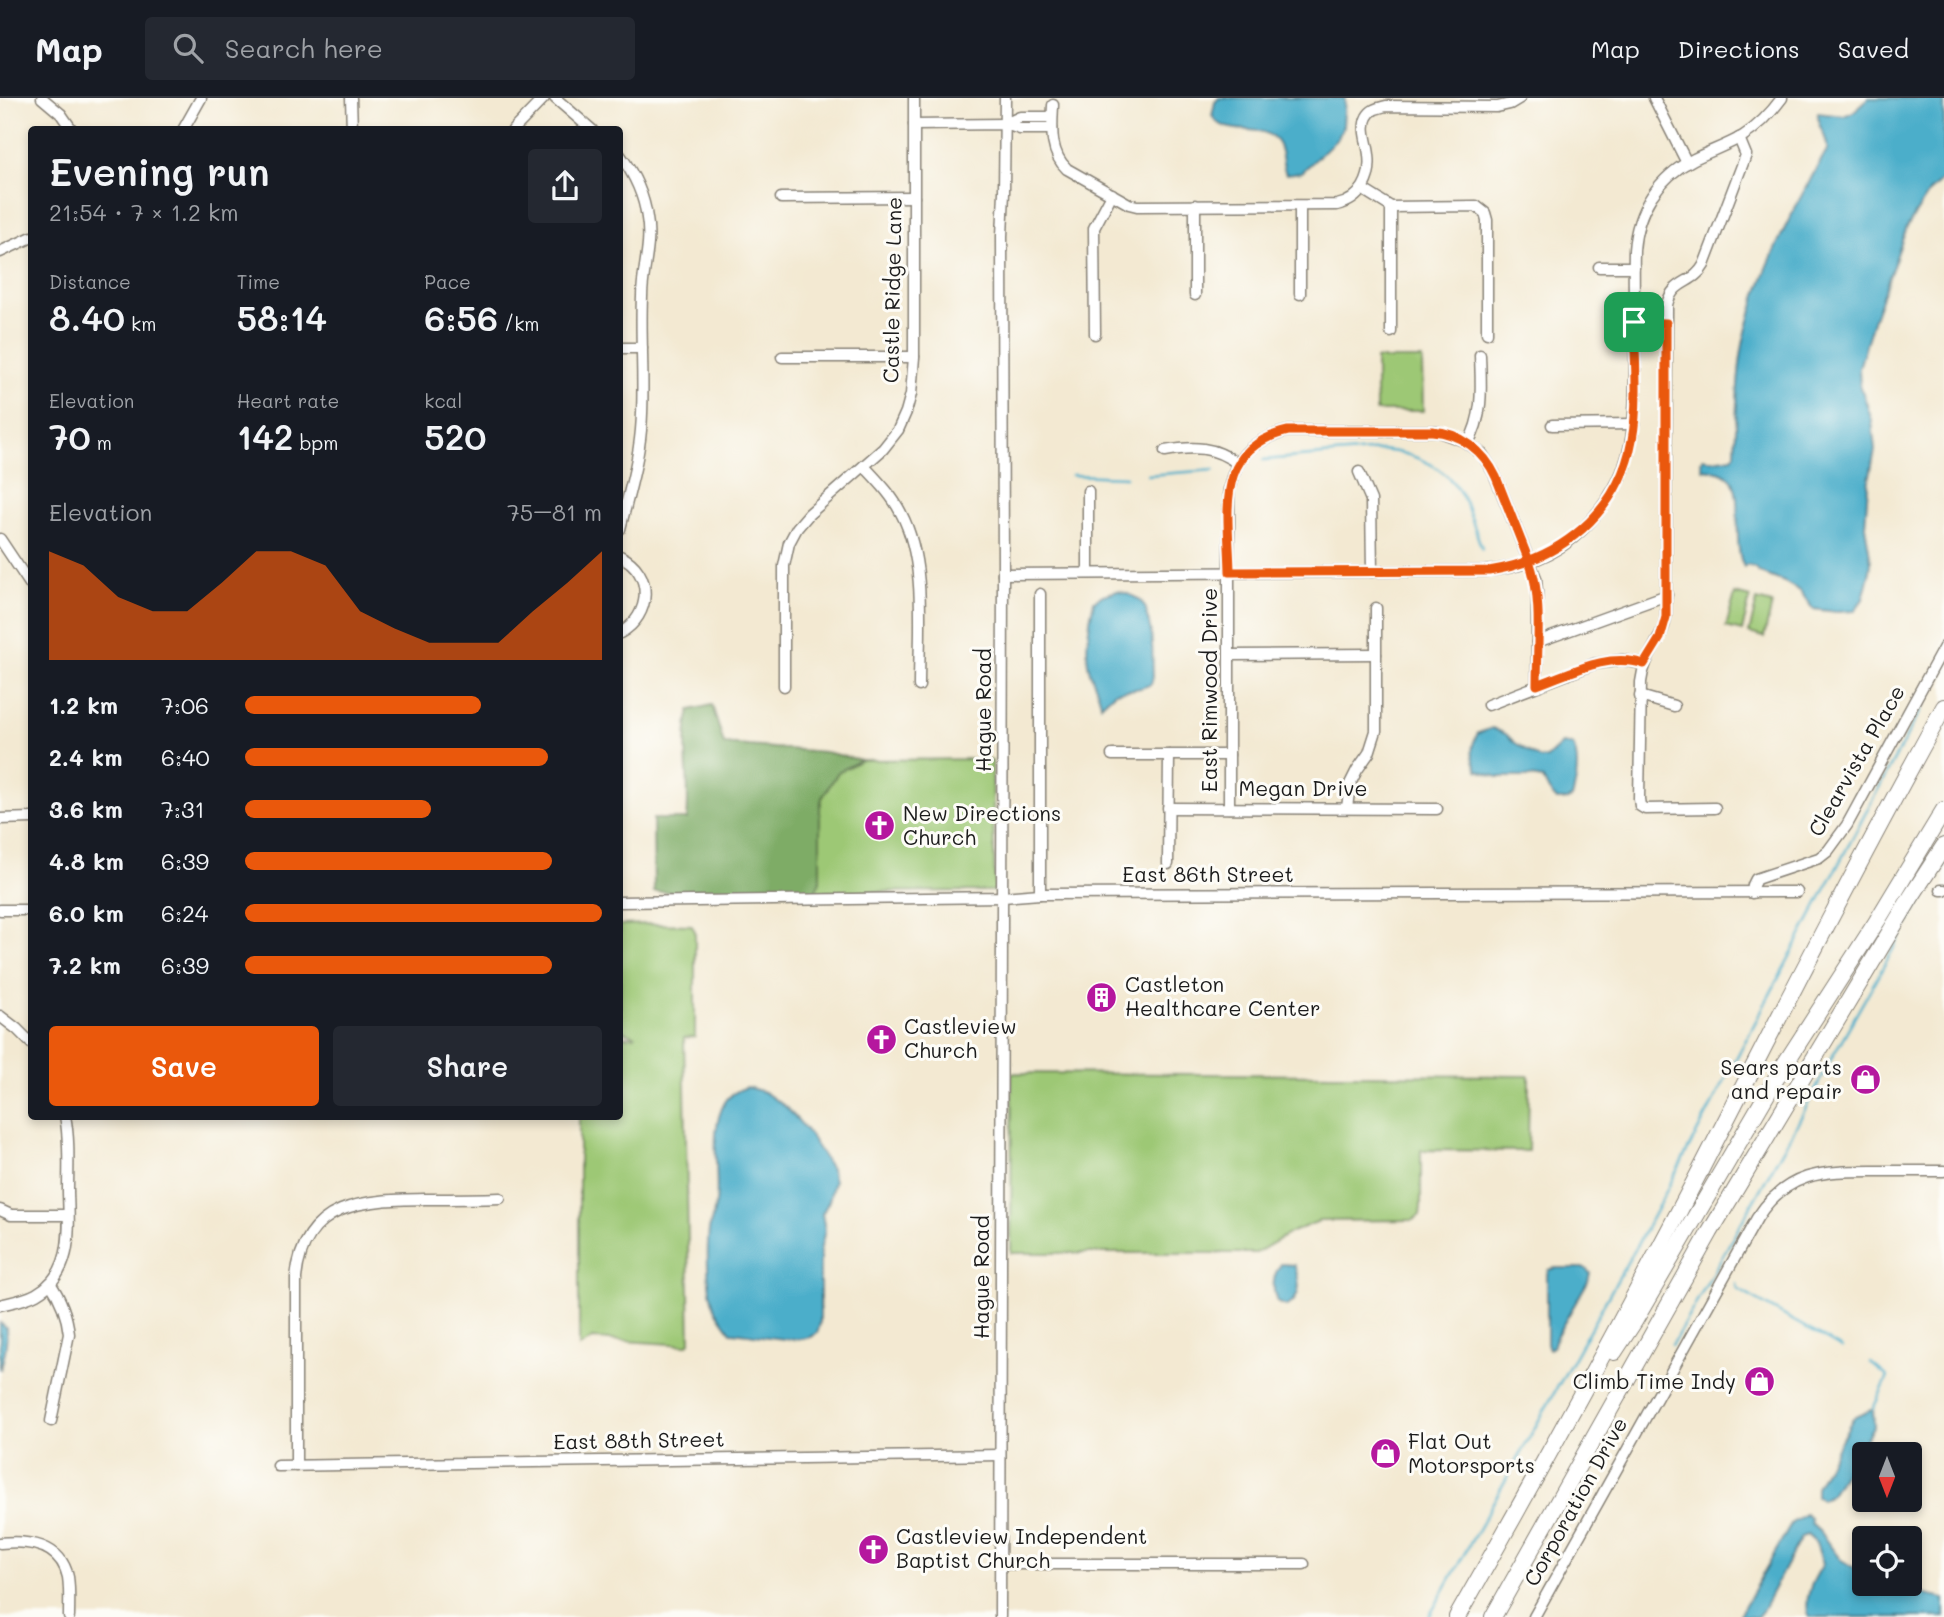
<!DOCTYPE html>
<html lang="en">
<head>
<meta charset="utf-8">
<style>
	:root { --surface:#171b24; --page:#242831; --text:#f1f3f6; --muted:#9ea1a6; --line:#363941; --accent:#ea580c }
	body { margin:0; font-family:Mali,sans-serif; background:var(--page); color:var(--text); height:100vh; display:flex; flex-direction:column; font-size:26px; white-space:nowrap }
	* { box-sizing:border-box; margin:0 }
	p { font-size:23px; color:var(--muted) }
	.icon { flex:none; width:38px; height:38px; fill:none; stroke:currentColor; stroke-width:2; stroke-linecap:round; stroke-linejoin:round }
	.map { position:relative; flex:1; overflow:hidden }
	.side { position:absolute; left:28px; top:28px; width:595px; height:994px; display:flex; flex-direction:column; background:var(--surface); border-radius:7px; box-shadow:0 4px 10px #0003 }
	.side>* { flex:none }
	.needle { width:46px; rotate:180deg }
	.fabs { position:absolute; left:1852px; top:1344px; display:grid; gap:14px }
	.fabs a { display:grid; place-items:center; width:70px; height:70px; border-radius:7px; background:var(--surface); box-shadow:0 4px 10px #0003; font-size:35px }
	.pin { position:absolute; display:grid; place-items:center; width:60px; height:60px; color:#fff; margin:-30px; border-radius:14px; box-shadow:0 4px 10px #0006 }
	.round { display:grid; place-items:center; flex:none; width:74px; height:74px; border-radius:7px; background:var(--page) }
	.overview { display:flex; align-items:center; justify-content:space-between; height:119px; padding:0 21px }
	h1 { font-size:38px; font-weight:600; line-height:52px }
	.figures { display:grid; grid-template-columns:repeat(3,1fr); gap:10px; height:119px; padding:7px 21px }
	.figures div { display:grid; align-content:center }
	.figures b { font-size:35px; font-weight:600 }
	.figures small { font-size:19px; font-weight:400 }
	.figures p { font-size:19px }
	.chart { height:196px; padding:14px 21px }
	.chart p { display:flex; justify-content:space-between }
	.chart svg { width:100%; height:126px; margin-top:7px; fill:var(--accent); opacity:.7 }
	.button { display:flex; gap:14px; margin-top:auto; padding:14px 21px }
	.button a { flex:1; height:80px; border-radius:7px; background:var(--accent); color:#fff; font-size:28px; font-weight:600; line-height:80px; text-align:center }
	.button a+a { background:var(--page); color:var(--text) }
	ul { padding:0 21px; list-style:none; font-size:23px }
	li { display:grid; grid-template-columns:112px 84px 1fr; align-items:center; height:52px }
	li i { height:18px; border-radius:9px; background:var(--accent) }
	header { display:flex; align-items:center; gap:42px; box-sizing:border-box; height:98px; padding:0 35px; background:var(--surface); border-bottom:2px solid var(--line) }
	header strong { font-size:33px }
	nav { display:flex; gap:38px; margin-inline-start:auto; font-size:24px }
	.search { width:490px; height:63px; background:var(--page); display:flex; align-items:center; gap:18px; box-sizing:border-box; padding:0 24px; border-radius:7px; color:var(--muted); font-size:26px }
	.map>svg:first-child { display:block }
	.green { fill:#9dc875; stroke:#5c7248; stroke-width:2 }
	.forest { fill:#7eac66; stroke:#4d6441; stroke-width:2 }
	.water { fill:#4baeca; stroke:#346573; stroke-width:2 }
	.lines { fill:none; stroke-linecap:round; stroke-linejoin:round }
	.stream { stroke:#4baeca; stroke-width:2.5 }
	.minor-casing { stroke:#888277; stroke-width:13 }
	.highway-casing { stroke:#888277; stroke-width:18 }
	.minor { stroke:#fff; stroke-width:10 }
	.highway { stroke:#fff; stroke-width:16 }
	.route-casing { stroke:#fff; stroke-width:14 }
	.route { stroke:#ea580c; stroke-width:9 }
	.labels { text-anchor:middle; stroke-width:6; stroke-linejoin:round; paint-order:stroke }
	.street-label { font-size:21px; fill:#1c1c1c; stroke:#fdfcf7 }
	.poi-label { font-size:21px; fill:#1c1c1c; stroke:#fdfcf7; text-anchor:start }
</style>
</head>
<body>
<header>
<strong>Map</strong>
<div class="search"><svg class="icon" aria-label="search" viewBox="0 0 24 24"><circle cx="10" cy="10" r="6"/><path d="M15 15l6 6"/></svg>Search here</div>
<nav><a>Map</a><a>Directions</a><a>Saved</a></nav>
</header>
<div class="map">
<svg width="1944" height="1519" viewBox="0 0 1944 1519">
	<rect width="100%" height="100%" fill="#fdfcf7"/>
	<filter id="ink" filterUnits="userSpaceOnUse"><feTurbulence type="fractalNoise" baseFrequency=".0143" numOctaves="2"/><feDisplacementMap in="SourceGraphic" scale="14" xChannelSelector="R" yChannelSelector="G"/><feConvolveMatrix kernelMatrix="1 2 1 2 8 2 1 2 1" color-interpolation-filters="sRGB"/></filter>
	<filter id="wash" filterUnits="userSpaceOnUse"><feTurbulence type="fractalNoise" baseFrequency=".00686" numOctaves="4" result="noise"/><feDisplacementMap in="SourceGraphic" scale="28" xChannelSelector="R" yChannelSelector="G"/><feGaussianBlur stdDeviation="1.57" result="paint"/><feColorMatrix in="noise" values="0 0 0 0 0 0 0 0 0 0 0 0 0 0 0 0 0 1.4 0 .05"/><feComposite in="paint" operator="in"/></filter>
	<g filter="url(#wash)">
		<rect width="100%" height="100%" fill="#f3e9d2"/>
		<g class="green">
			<path d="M 1376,261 L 1422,261 L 1423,313 L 1376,313 Z"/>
			<path d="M 1735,496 L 1750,500 L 1742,533 L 1726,529 Z"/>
			<path d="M 1757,502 L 1772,506 L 1764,539 L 1749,535 Z"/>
			<path d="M 984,661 L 992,663 L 995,793 L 815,794 L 820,783 L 820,709 L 822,700 L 838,674 L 861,662 Z"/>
			<path d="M 653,826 L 691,827 L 695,833 L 695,939 L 684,940 L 690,1244 L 687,1247 L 593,1241 L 579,1249 L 579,1019 L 620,1018 L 620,939 L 636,938 L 620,932 L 620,827 Z"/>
			<path d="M 1012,975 L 1529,978 L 1528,1053 L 1421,1052 L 1421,1108 L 1420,1117 L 1413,1122 L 1319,1123 L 1292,1134 L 1256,1155 L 1011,1155 Z"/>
		</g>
		<path class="forest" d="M 712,607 L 724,646 L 825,654 L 861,662 L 838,674 L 822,700 L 820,709 L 820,783 L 815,794 L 654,794 L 653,721 L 687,721 C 691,685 681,648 690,612 Z"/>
		<g class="water">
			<path d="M 1219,0 L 1345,0 L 1343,28 L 1338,40 L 1302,74 L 1286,76 C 1281,65 1284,54 1277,44 C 1262,22 1228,42 1212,18 L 1215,4 Z"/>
			<path d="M 1869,0 L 1944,0 L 1944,80 L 1930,93 L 1907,129 L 1873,223 L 1859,270 L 1860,290 L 1863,295 L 1872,323 L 1875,352 L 1868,387 L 1865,428 L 1871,464 L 1870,473 L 1863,501 L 1854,513 L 1837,514 L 1813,511 L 1800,493 L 1784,484 L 1758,474 L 1755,470 L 1748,467 L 1744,469 C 1731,445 1745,393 1729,379 C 1722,372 1711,372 1703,371 L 1701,363 L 1703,360 L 1713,362 L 1732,359 L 1735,355 C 1737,316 1736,276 1745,237 C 1761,171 1793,111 1827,52 C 1829,38 1816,30 1818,15 L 1844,18 L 1853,14 Z"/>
			<path d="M 1117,493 C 1127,495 1140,499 1145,509 C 1147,512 1146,516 1147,519 C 1154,538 1152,560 1153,579 L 1151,586 C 1139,593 1128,591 1115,594 L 1101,607 C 1100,594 1092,583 1089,570 C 1084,554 1090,520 1094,503 L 1103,497 Z"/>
			<path d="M 1492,630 L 1506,636 L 1514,644 L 1540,661 L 1547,660 L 1562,646 L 1573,647 C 1580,663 1577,682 1572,700 L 1567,702 L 1557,702 L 1549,693 L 1543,681 L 1530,679 L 1498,679 L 1478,672 C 1471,657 1470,649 1478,635 Z"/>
			<path d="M 747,989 L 764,994 L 786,1009 L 805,1030 L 831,1071 L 834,1083 L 829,1103 L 822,1116 L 825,1132 L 820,1153 L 820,1224 C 819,1230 819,1235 812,1238 C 794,1247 752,1235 731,1234 C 724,1224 715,1214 712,1202 C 707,1185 707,1149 709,1132 C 711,1123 714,1114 716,1105 C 720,1073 708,1034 725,1004 C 730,996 738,992 747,989 Z"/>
			<path d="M 1281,1166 L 1294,1167 C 1300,1182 1303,1200 1286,1208 L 1277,1204 C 1272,1191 1272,1178 1281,1166 Z"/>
			<path d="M 1555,1170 L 1585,1170 L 1590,1175 L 1588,1183 L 1557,1237 L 1553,1249 L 1549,1251 L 1547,1245 L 1547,1177 L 1548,1172 Z"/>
			<path d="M 0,1225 L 6,1230 C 8,1245 5,1258 0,1272 Z"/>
			<path d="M 1873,1311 L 1874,1327 L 1831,1396 L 1821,1402 L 1816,1398 L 1816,1389 L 1853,1320 Z"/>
			<path d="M 1805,1416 L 1810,1420 L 1811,1426 L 1819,1433 L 1840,1461 L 1864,1476 L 1864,1486 L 1879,1486 L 1944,1501 L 1944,1519 L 1809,1519 C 1803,1499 1813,1482 1823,1466 L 1816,1445 L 1807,1437 L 1801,1439 L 1762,1513 L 1757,1519 L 1738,1519 L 1792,1425 Z"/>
		</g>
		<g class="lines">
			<g class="stream">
				<path d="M 1263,362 L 1382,352 C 1415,355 1448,369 1463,400 C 1471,416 1476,435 1482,451"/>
				<path d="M 1072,377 L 1126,379"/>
				<path d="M 1147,377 L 1214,372"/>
				<path d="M 1736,1186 L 1737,1191 L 1842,1250"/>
				<path d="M 1672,1247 L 1799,1023 L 1831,961 L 1913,816 L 1944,767"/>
				<path d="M 1871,1265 L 1888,1279 L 1873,1311"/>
				<path d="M 1429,1519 L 1652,1120 L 1874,699 L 1944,569"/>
			</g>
		</g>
	</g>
	<g filter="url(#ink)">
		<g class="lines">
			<defs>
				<g id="minor">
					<path d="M 42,0 L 61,16 L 72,32"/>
					<path d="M 351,0 L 352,32"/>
					<path d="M 555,0 L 592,32"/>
					<path d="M 1654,0 L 1687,65"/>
					<path d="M 1053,7 C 1052,30 1049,54 1067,71 L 1129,106 L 1137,108 L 1337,107 C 1361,102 1372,80 1369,57 C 1368,45 1361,30 1367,19 C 1371,11 1378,10 1386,8 L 1497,9 L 1510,6 L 1520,0"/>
					<path d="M 1005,26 L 1020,19 L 1052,19"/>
					<path d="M 914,27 L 1005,26 L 1020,31 L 1052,31"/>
					<path d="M 183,32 L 201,0"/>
					<path d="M 513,32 L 544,0"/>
					<path d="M 620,57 C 634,76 644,96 647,120 C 652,147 642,172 642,199 C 640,243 645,288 641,332 C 638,366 628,398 620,431"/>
					<path d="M 1362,91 L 1391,109 L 1476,108 L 1485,115 L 1487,122 L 1487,235"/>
					<path d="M 781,100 L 914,99"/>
					<path d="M 1195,107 L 1195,197"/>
					<path d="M 1391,109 L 1391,234"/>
					<path d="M 0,154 L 32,139"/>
					<path d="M 1599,169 L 1634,169"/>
					<path d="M 1300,196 L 1300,108"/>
					<path d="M 1635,224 L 1666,224"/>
					<path d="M 1095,236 L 1094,130 L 1112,96"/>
					<path d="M 1635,239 L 1666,239"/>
					<path d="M 620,250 L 642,250"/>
					<path d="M 782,259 L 914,259"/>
					<path d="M 1552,327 L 1634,326"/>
					<path d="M 1468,345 C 1484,318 1481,287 1480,257"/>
					<path d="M 1165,353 C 1193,348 1215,348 1238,366"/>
					<path d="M 864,368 C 878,383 892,397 901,415 C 927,464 919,534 919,588"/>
					<path d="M 1359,374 L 1371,402 L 1372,474"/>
					<path d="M 0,441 L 32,489"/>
					<path d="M 620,458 C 654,474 652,518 620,535"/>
					<path d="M 1088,475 L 1088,393"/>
					<path d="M 1003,476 L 1485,473 C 1520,470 1557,457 1582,432 C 1633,381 1635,338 1635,270 C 1635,230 1633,191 1634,152 C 1637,112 1658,79 1694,61 C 1710,53 1728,47 1743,38 C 1759,28 1771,15 1782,0"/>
					<path d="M 1040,496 L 1040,796"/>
					<path d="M 1537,544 L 1667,497"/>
					<path d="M 1230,557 L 1376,556"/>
					<path d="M 784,588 L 784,468 L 789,445 L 797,430 L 809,416 L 883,351 L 898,332 L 906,314 L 911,296 L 914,259 L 914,0"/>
					<path d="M 1640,598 L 1674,608"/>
					<path d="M 1488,607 L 1594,566 L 1622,562 L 1644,566"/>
					<path d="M 1112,657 L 1229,657"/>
					<path d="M 1168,710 L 1437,711"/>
					<path d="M 1229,710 L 1229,392 C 1235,357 1255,341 1288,333 L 1436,333 L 1464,343 L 1482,356 L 1494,375 L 1536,480 L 1537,494 L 1537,587"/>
					<path d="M 1347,710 L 1350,686 L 1357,672 L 1369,655 L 1376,633 L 1376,510"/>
					<path d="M 1715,710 L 1645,711 L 1640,708 L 1639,701 L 1641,584 C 1644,556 1662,545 1666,519 L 1667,207 C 1673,181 1693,187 1704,167 L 1746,57 L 1739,40"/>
					<path d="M 0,721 L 32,720"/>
					<path d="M 1168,766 L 1169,657"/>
					<path d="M 1941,792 L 1944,792"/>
					<path d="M 1752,795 L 1753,787 L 1756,781 L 1819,760 L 1828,753 L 1847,727 L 1944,549"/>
					<path d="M 620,804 L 1003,799 L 1040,796 L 1797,794"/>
					<path d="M 0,812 L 32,812"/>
					<path d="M 0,918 L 17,931 L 32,946"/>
					<path d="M 0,1112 L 11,1117 L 68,1117"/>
					<path d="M 50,1185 C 61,1201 67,1217 69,1236 L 51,1323"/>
					<path d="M 0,1207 C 12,1204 25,1202 36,1196 C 74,1175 69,1131 68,1094 C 68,1069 70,1043 65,1018"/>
					<path d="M 278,1368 L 1000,1357"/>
					<path d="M 296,1368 L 296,1180 C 304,1103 365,1102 425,1101 C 450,1101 475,1101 500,1100"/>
					<path d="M 0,1445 C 28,1442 61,1446 68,1479 C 70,1492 69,1506 69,1519"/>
					<path d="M 1000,1466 L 1304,1466"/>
					<path d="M 1000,1519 L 1003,476 L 1002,138 L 1004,94 L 1005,0"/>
					<path d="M 1534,1519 L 1757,1120 C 1786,1074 1823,1073 1872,1073 C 1896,1073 1920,1073 1944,1073"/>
				</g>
				<g id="highway">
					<path d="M 1614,1254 L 1635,1222 L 1781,972 L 1877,823 L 1944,712"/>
					<path d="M 1457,1519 C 1541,1372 1622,1223 1700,1073 C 1780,917 1859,762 1944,609"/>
					<path d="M 1493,1519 L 1710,1134 L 1911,799 L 1944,748"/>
				</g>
			</defs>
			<use href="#minor" class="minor-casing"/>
			<use href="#highway" class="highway-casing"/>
			<use href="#minor" class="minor"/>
			<use href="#highway" class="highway"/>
		</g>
	</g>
	<g class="lines" filter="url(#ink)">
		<defs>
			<path id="route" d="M 1634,224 C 1635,263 1639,304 1632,342 C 1619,415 1560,462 1489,473 L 1230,474 C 1229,415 1213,350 1288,333 L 1432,333 C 1461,335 1484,353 1496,379 L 1529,463 C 1543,499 1537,549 1537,587 C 1571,575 1607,554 1644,566 L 1660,540 L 1666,519 L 1666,225 L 1634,224"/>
		</defs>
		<use href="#route" class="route-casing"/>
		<use href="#route" class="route"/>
	</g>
	<defs>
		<symbol id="church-disc" viewBox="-11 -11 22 22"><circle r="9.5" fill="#b5179e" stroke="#fdfcf7"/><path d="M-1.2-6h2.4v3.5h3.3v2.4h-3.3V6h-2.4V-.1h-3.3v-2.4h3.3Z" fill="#fff"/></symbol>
		<symbol id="building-disc" viewBox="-11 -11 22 22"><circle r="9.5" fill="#b5179e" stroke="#fdfcf7"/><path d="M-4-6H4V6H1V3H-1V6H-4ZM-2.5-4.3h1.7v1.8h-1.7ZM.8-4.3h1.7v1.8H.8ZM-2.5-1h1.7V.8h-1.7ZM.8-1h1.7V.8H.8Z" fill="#fff"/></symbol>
		<symbol id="shop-disc" viewBox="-11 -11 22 22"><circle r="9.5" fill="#b5179e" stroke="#fdfcf7"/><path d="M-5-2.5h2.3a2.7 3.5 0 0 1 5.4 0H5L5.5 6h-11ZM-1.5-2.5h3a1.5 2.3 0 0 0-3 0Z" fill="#fff"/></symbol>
	</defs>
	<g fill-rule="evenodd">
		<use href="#church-disc" x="862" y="710" width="35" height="35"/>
		<use href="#building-disc" x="1084" y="882" width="35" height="35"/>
		<use href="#church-disc" x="864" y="924" width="35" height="35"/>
		<use href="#shop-disc" x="1848" y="964" width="35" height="35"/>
		<use href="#shop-disc" x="1742" y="1266" width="35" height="35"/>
		<use href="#shop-disc" x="1368" y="1338" width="35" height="35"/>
		<use href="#church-disc" x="856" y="1434" width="35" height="35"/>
	</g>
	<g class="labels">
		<g class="street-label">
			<text transform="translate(893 192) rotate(-89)" y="7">Castle Ridge Lane</text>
			<text transform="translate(1210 592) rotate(-90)" y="7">East Rimwood Drive</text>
			<text transform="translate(984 612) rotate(-90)" y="7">Hague Road</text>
			<text transform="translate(1857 663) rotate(-60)" y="7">Clearvista Place</text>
			<text x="1303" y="698">Megan Drive</text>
			<text x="1208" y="784">East 86th Street</text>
			<text transform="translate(982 1179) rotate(-90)" y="7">Hague Road</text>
			<text transform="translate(639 1343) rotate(-1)" y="7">East 88th Street</text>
			<text transform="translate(1576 1404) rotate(-61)" y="7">Corporation Drive</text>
		</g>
		<g class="poi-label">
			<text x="903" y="723">New Directions<tspan x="903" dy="24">Church</tspan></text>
			<text x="1125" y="894">Castleton<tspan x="1125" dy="24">Healthcare Center</tspan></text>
			<text x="904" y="936">Castleview<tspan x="904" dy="24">Church</tspan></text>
			<text x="1842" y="977" text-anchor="end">Sears parts<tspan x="1842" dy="24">and repair</tspan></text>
			<text x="1736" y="1291" text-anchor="end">Climb Time Indy</text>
			<text x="1408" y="1351">Flat Out<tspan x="1408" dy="24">Motorsports</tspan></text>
			<text x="896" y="1446">Castleview Independent<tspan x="896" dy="24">Baptist Church</tspan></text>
		</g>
	</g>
</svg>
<div class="fabs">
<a><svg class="needle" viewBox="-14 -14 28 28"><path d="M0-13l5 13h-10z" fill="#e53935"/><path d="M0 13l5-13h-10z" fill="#9ea1a6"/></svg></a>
<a><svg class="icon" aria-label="locate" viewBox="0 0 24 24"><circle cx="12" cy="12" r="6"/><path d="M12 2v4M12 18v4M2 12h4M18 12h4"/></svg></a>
</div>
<div class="pin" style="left:1634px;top:224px;background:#1e9e55"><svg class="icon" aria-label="arrive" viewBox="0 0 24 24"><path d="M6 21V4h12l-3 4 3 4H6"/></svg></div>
<section class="side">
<div class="overview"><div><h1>Evening run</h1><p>21:54 · 7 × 1.2 km</p></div><a class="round"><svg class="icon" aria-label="share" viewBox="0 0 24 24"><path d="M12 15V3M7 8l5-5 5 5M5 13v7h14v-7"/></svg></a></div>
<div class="figures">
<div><p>Distance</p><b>8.40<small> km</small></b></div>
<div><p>Time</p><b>58:14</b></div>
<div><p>Pace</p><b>6:56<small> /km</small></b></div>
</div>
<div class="figures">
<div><p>Elevation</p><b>70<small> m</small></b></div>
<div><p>Heart rate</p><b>142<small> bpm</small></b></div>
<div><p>kcal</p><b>520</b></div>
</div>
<div class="chart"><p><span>Elevation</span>75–81 m</p>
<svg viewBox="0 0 160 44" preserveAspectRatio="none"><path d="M0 44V6L10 11L20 22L30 27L40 27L50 17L60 6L70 6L80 11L90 27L100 33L110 38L120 38L130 38L140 27L150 17L160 6V44z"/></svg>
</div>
<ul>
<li><b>1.2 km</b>7:06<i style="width:66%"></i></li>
<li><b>2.4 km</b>6:40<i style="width:85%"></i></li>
<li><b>3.6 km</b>7:31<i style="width:52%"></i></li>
<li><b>4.8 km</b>6:39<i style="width:86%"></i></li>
<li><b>6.0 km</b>6:24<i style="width:100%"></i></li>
<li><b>7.2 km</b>6:39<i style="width:86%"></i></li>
</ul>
<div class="button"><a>Save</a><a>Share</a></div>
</section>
</div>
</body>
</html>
